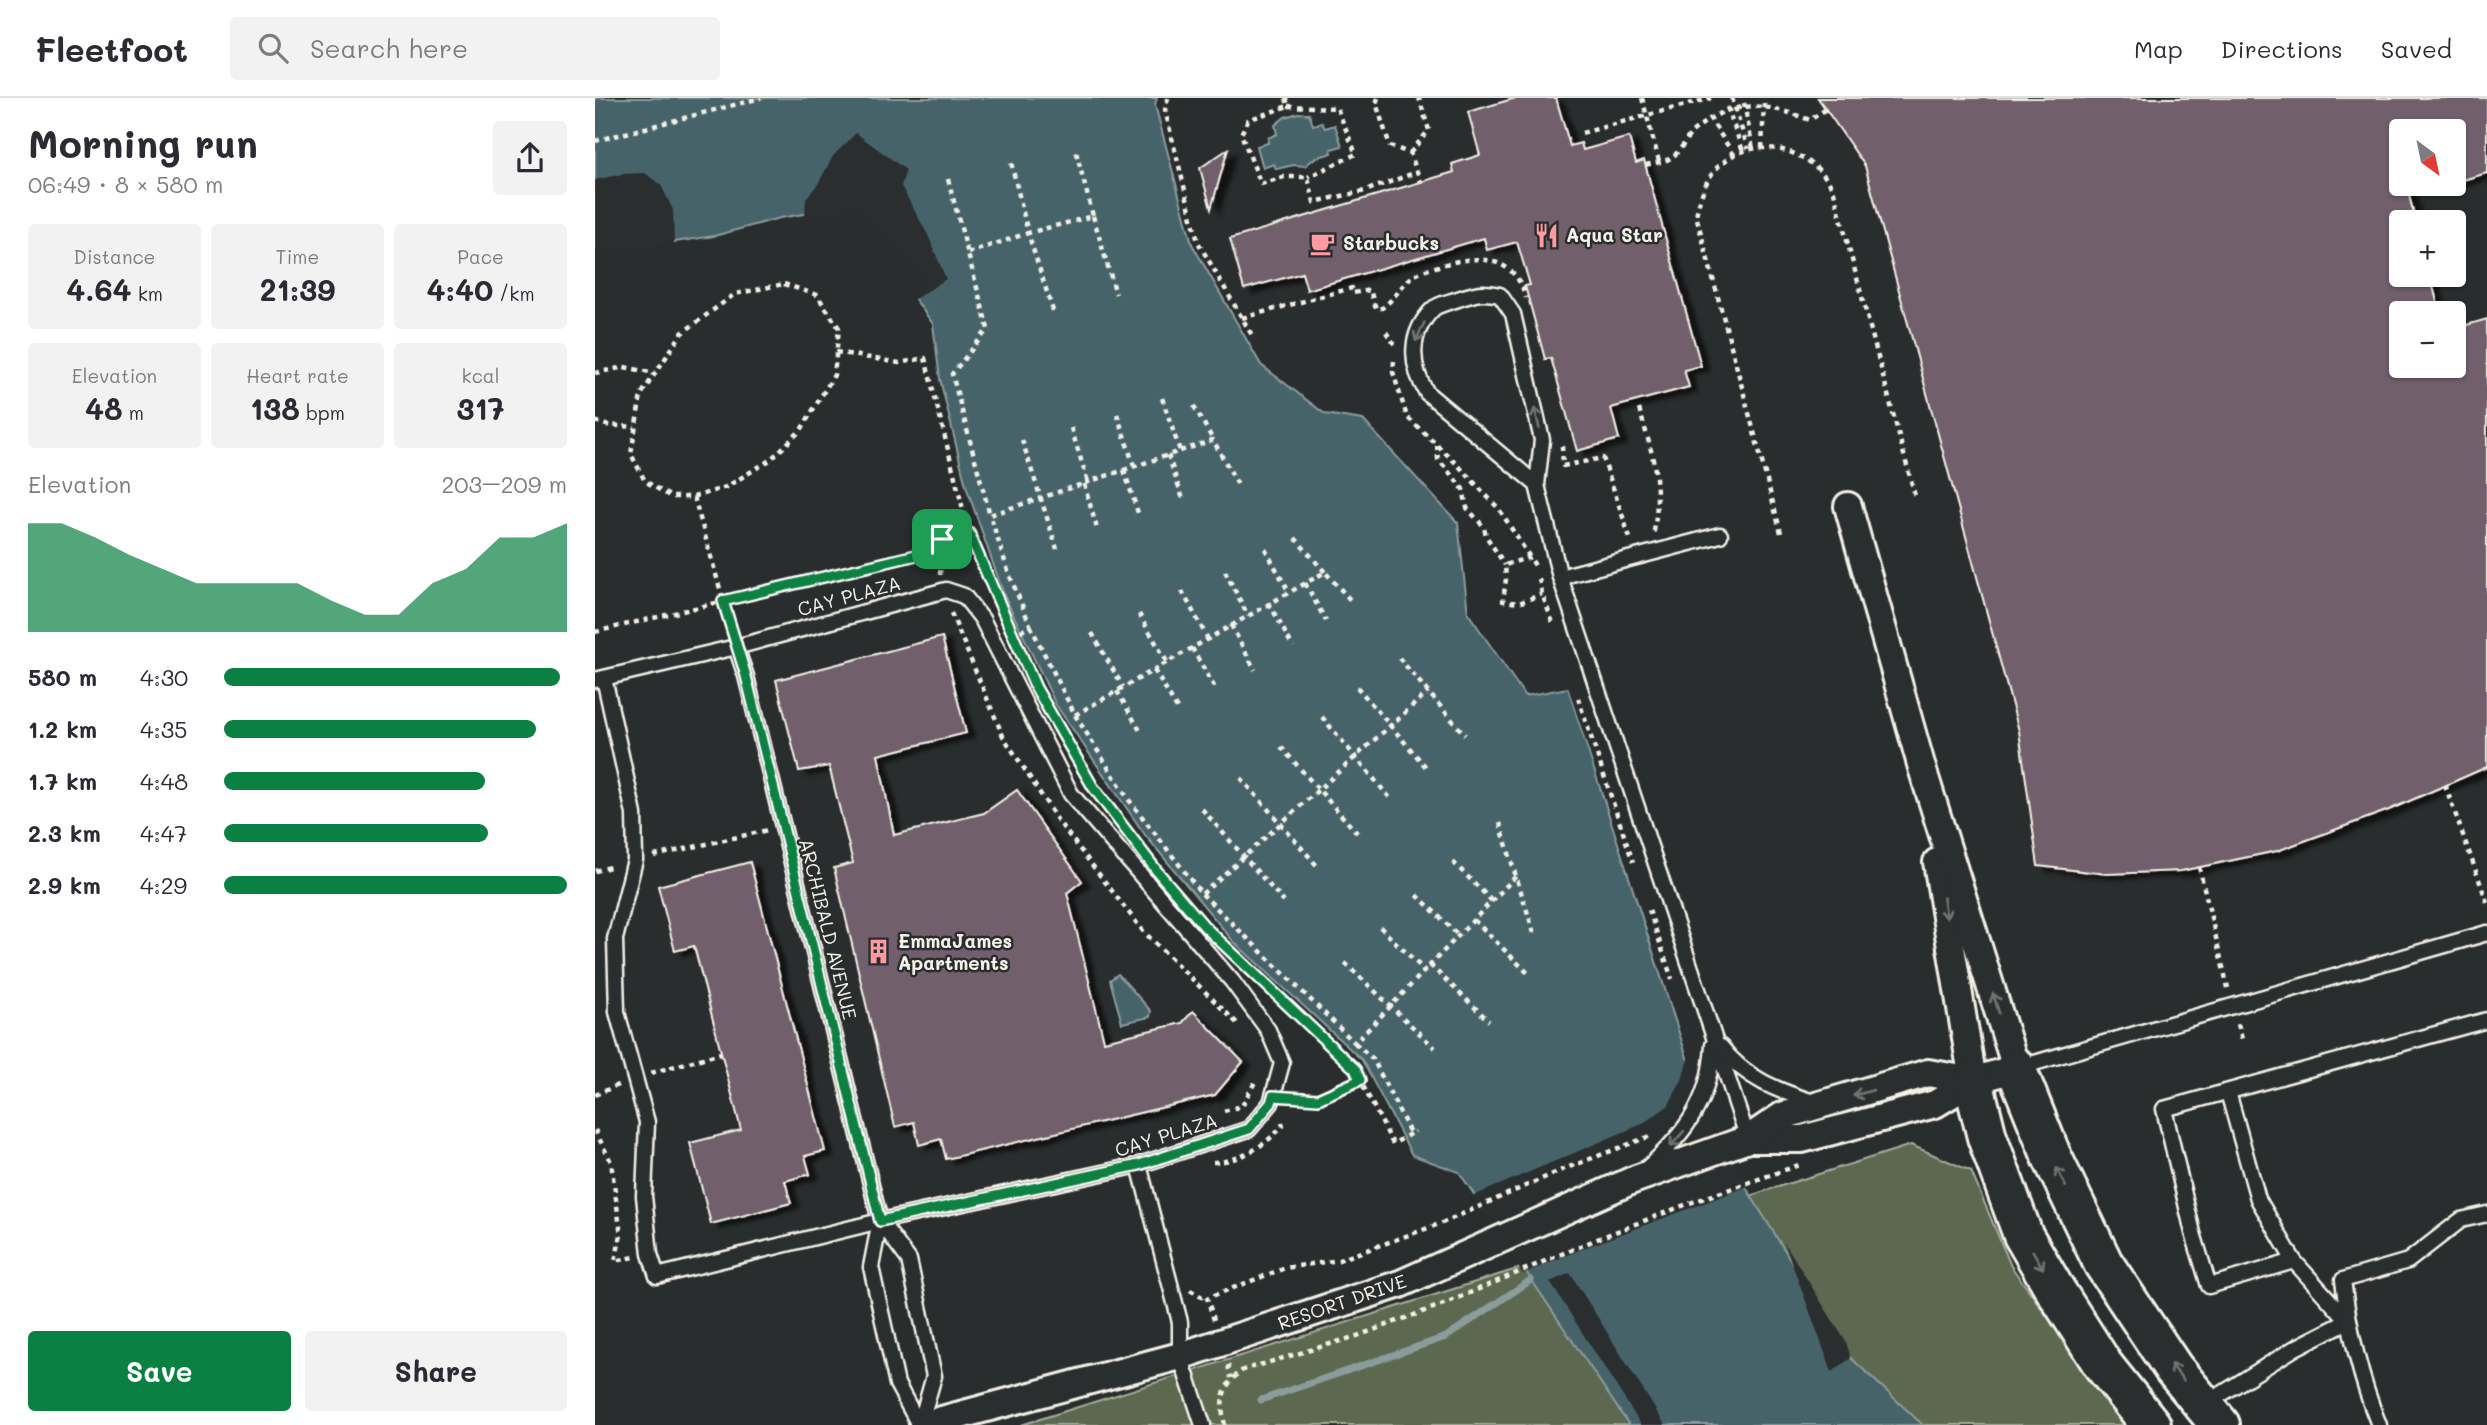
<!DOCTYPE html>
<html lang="en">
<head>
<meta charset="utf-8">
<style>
	:root { --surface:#fff; --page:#f2f2f3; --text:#2b2b33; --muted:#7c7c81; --line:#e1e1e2; --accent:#0b8043 }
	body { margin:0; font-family:Mali,sans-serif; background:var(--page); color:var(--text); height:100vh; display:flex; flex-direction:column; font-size:26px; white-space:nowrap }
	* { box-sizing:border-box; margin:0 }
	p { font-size:23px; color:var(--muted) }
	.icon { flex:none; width:38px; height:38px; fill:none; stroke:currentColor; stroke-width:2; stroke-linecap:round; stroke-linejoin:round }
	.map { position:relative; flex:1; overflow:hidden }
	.side { display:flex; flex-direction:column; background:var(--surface); width:595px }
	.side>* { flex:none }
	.needle { width:46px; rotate:147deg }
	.controls { position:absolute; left:1794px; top:21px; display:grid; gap:14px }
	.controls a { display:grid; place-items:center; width:77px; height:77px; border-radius:7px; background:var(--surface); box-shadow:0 2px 5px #0004; font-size:35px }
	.pin { position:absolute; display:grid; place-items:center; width:60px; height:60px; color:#fff; margin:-30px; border-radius:14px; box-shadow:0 4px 10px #0006 }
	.round { display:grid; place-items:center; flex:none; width:74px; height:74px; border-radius:7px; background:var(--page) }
	.head { display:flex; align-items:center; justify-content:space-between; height:119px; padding:0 28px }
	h1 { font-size:38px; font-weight:700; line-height:52px }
	.figures { display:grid; grid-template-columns:repeat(3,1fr); gap:10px; height:119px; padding:7px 28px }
	.figures div { display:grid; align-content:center; border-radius:7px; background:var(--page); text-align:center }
	.figures b { font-size:30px; font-weight:700 }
	.figures small { font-size:19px; font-weight:400 }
	.figures p { font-size:19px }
	.chart { height:196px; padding:14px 28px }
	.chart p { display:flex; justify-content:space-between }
	.chart svg { width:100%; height:126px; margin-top:7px; fill:var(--accent); opacity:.7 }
	.primary-button { display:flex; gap:14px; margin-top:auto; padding:14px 28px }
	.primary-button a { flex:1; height:80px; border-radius:7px; background:var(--accent); color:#fff; font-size:28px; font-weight:700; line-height:80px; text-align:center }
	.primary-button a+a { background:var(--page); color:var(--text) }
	ul { padding:0 28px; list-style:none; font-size:23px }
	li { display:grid; grid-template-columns:112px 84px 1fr; align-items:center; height:52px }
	li i { height:18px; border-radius:9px; background:var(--accent) }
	header { display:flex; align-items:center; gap:42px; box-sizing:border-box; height:98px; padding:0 35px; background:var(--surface); border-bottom:2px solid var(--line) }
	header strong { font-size:33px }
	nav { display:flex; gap:38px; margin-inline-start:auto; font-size:24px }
	.search { width:490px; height:63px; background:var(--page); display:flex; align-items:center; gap:18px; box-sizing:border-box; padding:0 24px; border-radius:7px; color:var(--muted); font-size:26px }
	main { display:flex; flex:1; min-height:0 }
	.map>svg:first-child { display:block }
	.green { fill:#5c684f; stroke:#a8ac9c; stroke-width:2 }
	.water { fill:#46636a; stroke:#8c9c9c; stroke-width:2 }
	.pier { fill:#2a2d2e }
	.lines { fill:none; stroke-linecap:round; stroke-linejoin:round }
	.stream { stroke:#8c9c9c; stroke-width:7 }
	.building { fill:#71616c; stroke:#f4f1e8; stroke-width:2; filter:url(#shadow) }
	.lane-casing { stroke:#f4f1e8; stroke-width:19 }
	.street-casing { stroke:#f4f1e8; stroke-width:32 }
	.secondary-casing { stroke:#f4f1e8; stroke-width:44 }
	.path { stroke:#f4f1e8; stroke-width:4.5; stroke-dasharray:5 5; stroke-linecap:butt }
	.lane { stroke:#2a2d2e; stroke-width:14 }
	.street { stroke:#2a2d2e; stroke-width:26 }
	.secondary { stroke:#2a2d2e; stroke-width:38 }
	.oneway { stroke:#71726f }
	.route-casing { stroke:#fff; stroke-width:14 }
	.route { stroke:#0b8043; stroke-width:9 }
	.labels { text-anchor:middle; stroke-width:5; stroke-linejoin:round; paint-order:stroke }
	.poi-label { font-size:19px; font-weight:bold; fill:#f4f1e8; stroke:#2a2d2e; text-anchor:start }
	.street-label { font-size:19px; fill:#f4f1e8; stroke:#2a2d2e }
</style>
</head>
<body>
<header>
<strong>Fleetfoot</strong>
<div class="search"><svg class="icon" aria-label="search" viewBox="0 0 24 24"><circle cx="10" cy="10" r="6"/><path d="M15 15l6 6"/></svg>Search here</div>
<nav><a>Map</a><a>Directions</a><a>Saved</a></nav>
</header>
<main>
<section class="side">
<div class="head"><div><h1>Morning run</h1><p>06:49 · 8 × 580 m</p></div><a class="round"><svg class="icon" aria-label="share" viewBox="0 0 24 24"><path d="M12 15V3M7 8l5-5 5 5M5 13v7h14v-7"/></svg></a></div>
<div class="figures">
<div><p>Distance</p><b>4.64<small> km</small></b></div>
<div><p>Time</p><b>21:39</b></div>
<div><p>Pace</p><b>4:40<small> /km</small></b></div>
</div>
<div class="figures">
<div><p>Elevation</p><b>48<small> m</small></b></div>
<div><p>Heart rate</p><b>138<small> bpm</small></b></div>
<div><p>kcal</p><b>317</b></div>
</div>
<div class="chart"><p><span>Elevation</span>203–209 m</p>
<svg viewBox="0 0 160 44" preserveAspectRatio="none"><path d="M0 44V6L10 6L20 11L30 17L40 22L50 27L60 27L70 27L80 27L90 33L100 38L110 38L120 27L130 22L140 11L150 11L160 6V44z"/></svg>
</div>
<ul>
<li><b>580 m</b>4:30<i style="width:98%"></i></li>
<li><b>1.2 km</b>4:35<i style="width:91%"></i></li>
<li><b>1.7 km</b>4:48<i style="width:76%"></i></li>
<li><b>2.3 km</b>4:47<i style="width:77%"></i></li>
<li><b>2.9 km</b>4:29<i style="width:100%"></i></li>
</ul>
<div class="primary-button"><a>Save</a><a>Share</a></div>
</section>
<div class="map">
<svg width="1892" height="1327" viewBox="0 0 1892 1327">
	<defs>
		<filter id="shadow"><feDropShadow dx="8" dy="4.5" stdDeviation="2" flood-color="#0009"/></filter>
	</defs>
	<rect width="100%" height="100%" fill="#2a2d2e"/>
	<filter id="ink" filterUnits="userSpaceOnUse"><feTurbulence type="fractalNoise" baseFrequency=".0143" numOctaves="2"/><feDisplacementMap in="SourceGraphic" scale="14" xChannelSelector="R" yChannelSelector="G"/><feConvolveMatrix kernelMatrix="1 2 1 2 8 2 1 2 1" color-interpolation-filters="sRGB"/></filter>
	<g filter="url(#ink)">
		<path class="green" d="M 1316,1047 L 1376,1073 L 1416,1168 L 1531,1327 L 426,1327 Z"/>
		<g class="water">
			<path d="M 0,0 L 562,0 L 560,7 L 597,146 L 666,267 L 730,316 L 768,322 L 863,425 L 873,515 L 930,598 L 973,590 L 1115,1031 L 1256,1260 L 1328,1327 L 1034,1327 L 864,1074 L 817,1057 L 767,962 L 638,843 L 550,737 L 461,607 L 409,497 L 371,388 L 345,281 L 338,226 L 320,201 L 330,177 L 295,135 L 262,107 L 185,120 L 119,138 L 0,156 Z"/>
			<path d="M 703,15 L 714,16 L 718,27 L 727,25 L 730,30 L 740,27 L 747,48 L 736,51 L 737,55 L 720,60 L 710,68 L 699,67 L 681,71 L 679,66 L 668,70 L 662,48 L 673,45 L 673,40 L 682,36 L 680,27 L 690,19 Z"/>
			<path d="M 523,876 L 556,913 L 555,919 L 527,925 L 515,882 Z"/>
		</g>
		<g class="pier">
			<path d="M 261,35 L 311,72 L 306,88 L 333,137 L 351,181 L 320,201 L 317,199 L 326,178 L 292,138 L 261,110 L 210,119 L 211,100 L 223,86 L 238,58 Z"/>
			<path d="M 50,75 L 66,87 L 78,112 L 79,146 L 0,159 L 0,82 L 27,76 Z"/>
			<path d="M 972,586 L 976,589 L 1118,1030 L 1154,1088 L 989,1150 L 928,1176 L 876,1099 L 1047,1026 L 1073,1008 L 1087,982 L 1094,957 Z"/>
			<path d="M 1189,1144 L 1251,1244 L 1256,1260 L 1237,1274 Z"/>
			<path d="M 975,1175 L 1070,1327 L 1046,1327 L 955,1184 Z"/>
		</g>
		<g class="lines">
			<path class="stream" d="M 666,1302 L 851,1239 L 936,1182"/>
		</g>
		<g class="building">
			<path d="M 921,0 L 961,0 L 975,48 L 986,45 L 988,52 L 1034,39 L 1041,65 L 1049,62 L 1106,268 L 1089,272 L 1094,289 L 1016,310 L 1024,341 L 982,353 L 956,260 L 950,261 L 930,188 L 935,187 L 922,144 L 892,152 L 889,140 L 712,192 L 707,175 L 649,191 L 635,141 L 859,74 L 857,66 L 885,57 L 873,14 Z"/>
			<path d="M 1223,0 L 1892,0 L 1892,75 L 1858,85 L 1858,33 L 1806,33 L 1806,86 L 1811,86 L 1821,124 L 1806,124 L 1806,177 L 1835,177 L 1845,215 L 1806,215 L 1806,268 L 1858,268 L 1858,231 L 1892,221 L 1892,669 L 1794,712 L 1682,753 L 1586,773 L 1512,776 L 1443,768 L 1424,633 L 1270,68 Z"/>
			<path d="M 633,51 L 616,111 L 605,70 Z"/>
			<path d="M 347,539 L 371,635 L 283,657 L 299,737 L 389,715 L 422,692 L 487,783 L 472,795 L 509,943 L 587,925 L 598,913 L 648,964 L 620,997 L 351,1061 L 346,1041 L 324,1047 L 319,1024 L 300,1029 L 239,770 L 258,765 L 234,668 L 204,673 L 181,582 Z"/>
			<path d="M 155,764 L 230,1053 L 210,1058 L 215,1076 L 190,1083 L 196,1105 L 116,1126 L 95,1045 L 146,1032 L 99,848 L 80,853 L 63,788 Z"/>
		</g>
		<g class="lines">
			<defs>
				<g id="lane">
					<path d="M 942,387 L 832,295 C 815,268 813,236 838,211 C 843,206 855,204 863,201 C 881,195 887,193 905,197 L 918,216 L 947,342 L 942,387 L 965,479 L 1153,1041"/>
					<path d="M 965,479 L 1125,437"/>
					<path d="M 141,549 L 151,578 L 285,1123 L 314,1162 L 339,1278 L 325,1327"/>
					<path d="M 0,582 L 141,549 L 351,492 L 369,498 L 387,521 L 476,696 L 637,883 L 673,932 L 687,965 L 676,1005 L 654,1031 L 544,1067 L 285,1123 L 62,1178 L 55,1156 L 49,1098 L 52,1024 L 22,914 L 20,841 L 40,762 L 39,716 L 9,580"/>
					<path d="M 1126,949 C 1150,981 1184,993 1221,1005"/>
					<path d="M 1422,970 L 1892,835"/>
					<path d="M 1633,994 L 1663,1101 L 1699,1163"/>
					<path d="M 544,1067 L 585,1224 L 585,1258 L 608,1327"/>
					<path d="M 1052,1070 C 1092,1034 1115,1002 1118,947"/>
					<path d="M 285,1123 L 276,1169 L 302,1286 L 324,1327"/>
					<path d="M 1753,1223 L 1699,1163 L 1614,1188 L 1598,1135 L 1569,1011 L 1892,922"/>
					<path d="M 1609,1307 L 1700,1250 L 1753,1223"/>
					<path d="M 1784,1327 C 1765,1280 1754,1232 1748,1182 L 1813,1163 L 1866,1122 L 1892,1116"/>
				</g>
				<g id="street">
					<path d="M 1342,764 L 1378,983"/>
					<path d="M 1153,1041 L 1207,1041 L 1340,1006 L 1378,983 L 1421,970 L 1327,670 L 1253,408"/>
					<path d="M 328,1327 L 585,1258 L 805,1186 L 1038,1082 L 1153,1041 L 1187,1018 L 1333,975 L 1378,983"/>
				</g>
				<g id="secondary">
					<path d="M 1421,970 L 1456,1057 L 1508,1165 L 1578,1270 L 1625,1327"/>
					<path d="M 1378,983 L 1392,1039 L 1428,1137 L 1459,1190 L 1508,1267 L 1556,1327"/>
				</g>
			</defs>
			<use href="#lane" class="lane-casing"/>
			<use href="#street" class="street-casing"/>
			<use href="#secondary" class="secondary-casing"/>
			<g class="path">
				<path d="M 573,0 L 570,12 L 603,144 L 658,239"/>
				<path d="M 691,0 L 693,8 L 653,22 L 646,36 L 666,86 L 689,79 L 713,79 L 719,104 L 770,93 L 822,74"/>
				<path d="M 783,0 L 781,5 L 795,48 L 815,55 L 826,84"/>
				<path d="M 1047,0 L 1064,63"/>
				<path d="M 1137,0 L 1153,51"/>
				<path d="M 1149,5 L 1158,51"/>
				<path d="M 693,8 L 742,10 L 761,56 L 713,79"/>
				<path d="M 1132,9 L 1148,53"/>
				<path d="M 1114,19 L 1139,57"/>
				<path d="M 987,35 L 1116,0"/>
				<path d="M 0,43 L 166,0"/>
				<path d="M 1167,50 L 1169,5"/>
				<path d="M 815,55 L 834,32 L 824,0"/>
				<path d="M 1051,67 C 1058,65 1071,64 1077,59 C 1085,54 1091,41 1097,34 C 1137,0 1167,4 1215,22 L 1231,11"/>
				<path d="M 353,81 L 393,231 L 357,276 L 395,417"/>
				<path d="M 498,118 L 521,196"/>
				<path d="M 373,155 L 433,135 L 416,64"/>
				<path d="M 189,186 L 222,197 L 244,230 L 239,277 L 206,332 L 175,362 L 131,389 L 99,399 L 76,399 L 50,383 L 36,356 L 46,297 L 87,235 L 140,196 Z"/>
				<path d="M 458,213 L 433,135 L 498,118 L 480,50"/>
				<path d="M 647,220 L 757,190 L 758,195 L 775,192 L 781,211 L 787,210 C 799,202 805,188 817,179 C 826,173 837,170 847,167 C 883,156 920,158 931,200"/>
				<path d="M 791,234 L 800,247"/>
				<path d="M 241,254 L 304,265 L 330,260 L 374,435 L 347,441 L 338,446 L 338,453 L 346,460 L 380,448 L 374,435"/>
				<path d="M 799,263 L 798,274 L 812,319 L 861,365 L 904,411 L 941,469"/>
				<path d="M 0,275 L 29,269 L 60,275"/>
				<path d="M 567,300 L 585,353"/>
				<path d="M 599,308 L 618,342"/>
				<path d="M 1044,311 C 1058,356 1067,385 1059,433 L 1057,435"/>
				<path d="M 522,316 L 539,368"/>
				<path d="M 0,323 L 11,327 L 40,329"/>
				<path d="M 476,330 L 493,384"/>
				<path d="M 427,342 L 462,451"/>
				<path d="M 842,347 L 843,361 L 868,391 L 872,410 L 889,429 L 891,438 L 910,467"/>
				<path d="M 967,348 L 968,368 L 1008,360 L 1036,443"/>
				<path d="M 573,357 L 589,404"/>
				<path d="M 529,372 L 544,418"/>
				<path d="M 489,386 L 503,434"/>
				<path d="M 99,399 L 137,533"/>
				<path d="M 1186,435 L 1101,117 C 1105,101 1109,85 1120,72 C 1154,33 1220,49 1239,94 L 1320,398"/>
				<path d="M 700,440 L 730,474"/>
				<path d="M 380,448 L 412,523"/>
				<path d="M 670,451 L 694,494"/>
				<path d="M 935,459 L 910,467 L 911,481 L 908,503 L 924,505 L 947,496"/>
				<path d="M 630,473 L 653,518"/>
				<path d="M 345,477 L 346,460"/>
				<path d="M 944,481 L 947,496 L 958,525"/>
				<path d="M 710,485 L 731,523"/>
				<path d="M 587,493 L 613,541"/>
				<path d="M 674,505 L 698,549"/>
				<path d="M 356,515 L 408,638 L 463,723 L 548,833 L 642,925"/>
				<path d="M 544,516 L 572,564"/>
				<path d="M 636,527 L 660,572"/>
				<path d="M 436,529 L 414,476 L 395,417 L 618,342 L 643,387"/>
				<path d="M 0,534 L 338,453"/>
				<path d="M 497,535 L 528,589"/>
				<path d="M 416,537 L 436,529 L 480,617 L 730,474 L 758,505"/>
				<path d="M 597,550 L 621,592"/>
				<path d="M 804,560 L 870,637"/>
				<path d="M 559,572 L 584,614"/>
				<path d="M 762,589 L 831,669"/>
				<path d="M 522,593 L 547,636"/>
				<path d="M 983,600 L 1038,764"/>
				<path d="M 480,617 L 534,702 L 607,796 L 833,594"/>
				<path d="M 727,619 L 795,700"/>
				<path d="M 686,649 L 763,736"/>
				<path d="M 481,659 L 501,693"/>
				<path d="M 646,680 L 724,770"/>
				<path d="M 1850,687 L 1892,804"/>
				<path d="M 607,711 L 689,804"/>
				<path d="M 905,725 L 921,779"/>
				<path d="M 59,758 L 173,732"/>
				<path d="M 858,764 L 897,803"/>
				<path d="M 1604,769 L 1633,890"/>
				<path d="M 0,773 L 19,768"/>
				<path d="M 607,796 L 760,945 L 921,778 L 939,835"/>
				<path d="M 822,797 L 863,837"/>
				<path d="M 1054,812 L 1077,881"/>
				<path d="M 879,822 L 936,878"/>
				<path d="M 785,829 L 830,873"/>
				<path d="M 750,865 L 840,950"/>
				<path d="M 835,867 L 894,923"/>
				<path d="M 653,869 L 760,971 L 765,982"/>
				<path d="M 1643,926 L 1648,945"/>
				<path d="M 760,945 L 778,961 L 815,1035"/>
				<path d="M 56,975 L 126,955"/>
				<path d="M 0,997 L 25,986"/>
				<path d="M 696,999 L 723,1001 L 765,982 L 798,1046 L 820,1033"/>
				<path d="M 629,1013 L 647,1008 L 660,984"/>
				<path d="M 0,1032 L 16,1064 L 26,1137 L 20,1163 L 40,1159"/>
				<path d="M 618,1064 C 646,1064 670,1047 688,1028 L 686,1021"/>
				<path d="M 595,1192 L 607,1199 L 612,1198 L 612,1200"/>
				<path d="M 619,1222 L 612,1200 L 690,1170 L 744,1162 L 847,1125 L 969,1071 L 1058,1037"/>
				<path d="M 633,1267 L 636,1280"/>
				<path d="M 630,1327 C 624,1303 627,1287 648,1272 L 762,1238 L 846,1207 L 1007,1139 L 1095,1105 L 1204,1067"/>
			</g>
			<use href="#lane" class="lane"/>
			<use href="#street" class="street"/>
			<use href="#secondary" class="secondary"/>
		</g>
		<defs><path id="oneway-shaft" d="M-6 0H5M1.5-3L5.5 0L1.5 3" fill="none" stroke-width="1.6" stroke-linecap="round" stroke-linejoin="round" transform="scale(1.75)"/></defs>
		<g class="oneway">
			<use href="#oneway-shaft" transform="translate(825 234) rotate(115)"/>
			<use href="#oneway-shaft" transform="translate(942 320) rotate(-103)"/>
			<use href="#oneway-shaft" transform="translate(1350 810) rotate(81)"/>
			<use href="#oneway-shaft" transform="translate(1401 905) rotate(-107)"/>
			<use href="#oneway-shaft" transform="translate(1268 995) rotate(164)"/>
			<use href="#oneway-shaft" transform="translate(1082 1041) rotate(131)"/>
			<use href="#oneway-shaft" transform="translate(1466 1079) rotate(-116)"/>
			<use href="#oneway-shaft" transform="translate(1443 1162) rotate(60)"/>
			<use href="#oneway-shaft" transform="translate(1582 1274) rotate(-128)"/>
		</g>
	</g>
	<g class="lines" filter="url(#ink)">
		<defs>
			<path id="route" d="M 374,435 L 441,590 L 498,689 L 562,773 L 610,829 L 760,971 L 765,982 L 723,1001 L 678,998 L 676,1005 L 654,1031 L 544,1067 L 285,1123 L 151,578 L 128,503 L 338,453 L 338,446 L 347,441 Z"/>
		</defs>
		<use href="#route" class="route-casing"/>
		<use href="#route" class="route"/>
	</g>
	<defs>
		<symbol id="restaurant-bare" viewBox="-9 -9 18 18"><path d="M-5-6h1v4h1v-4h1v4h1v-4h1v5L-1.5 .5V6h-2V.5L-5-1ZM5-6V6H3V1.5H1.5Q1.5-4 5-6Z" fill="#ff9aa2" stroke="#2a2d2e" stroke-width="2.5" paint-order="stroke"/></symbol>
		<symbol id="cafe-bare" viewBox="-9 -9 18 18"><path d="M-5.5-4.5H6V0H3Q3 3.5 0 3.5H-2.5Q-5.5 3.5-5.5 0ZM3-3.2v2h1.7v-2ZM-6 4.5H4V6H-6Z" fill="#ff9aa2" stroke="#2a2d2e" stroke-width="2.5" paint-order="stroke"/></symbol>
		<symbol id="building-bare" viewBox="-9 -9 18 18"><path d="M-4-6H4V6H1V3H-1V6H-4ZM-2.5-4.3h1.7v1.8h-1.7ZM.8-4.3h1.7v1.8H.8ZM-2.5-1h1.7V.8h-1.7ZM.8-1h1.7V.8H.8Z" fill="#ff9aa2" stroke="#2a2d2e" stroke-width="2.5" paint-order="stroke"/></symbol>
	</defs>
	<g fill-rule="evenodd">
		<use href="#restaurant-bare" x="934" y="120" width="35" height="35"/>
		<use href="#cafe-bare" x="710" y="128" width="35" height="35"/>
		<use href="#building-bare" x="266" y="836" width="35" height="35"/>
	</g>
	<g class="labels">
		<g class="poi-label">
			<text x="971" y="144">Aqua Star</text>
			<text x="748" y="152">Starbucks</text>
			<text x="303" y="850">EmmaJames<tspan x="303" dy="22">Apartments</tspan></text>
		</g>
		<g class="street-label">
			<text transform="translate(254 498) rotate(-15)" y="7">CAY PLAZA</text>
			<text transform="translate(233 831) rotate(76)" y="7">ARCHIBALD AVENUE</text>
			<text transform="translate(571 1037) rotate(-17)" y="7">CAY PLAZA</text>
			<text transform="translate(747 1204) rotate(-19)" y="7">RESORT DRIVE</text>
		</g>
	</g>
</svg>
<div class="controls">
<a><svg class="needle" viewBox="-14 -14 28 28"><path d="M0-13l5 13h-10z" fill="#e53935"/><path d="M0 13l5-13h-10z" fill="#7c7c81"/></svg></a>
<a>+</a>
<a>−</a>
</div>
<div class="pin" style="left:347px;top:441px;background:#1e9e55"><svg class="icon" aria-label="arrive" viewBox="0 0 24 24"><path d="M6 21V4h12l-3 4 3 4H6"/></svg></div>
</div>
</main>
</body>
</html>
